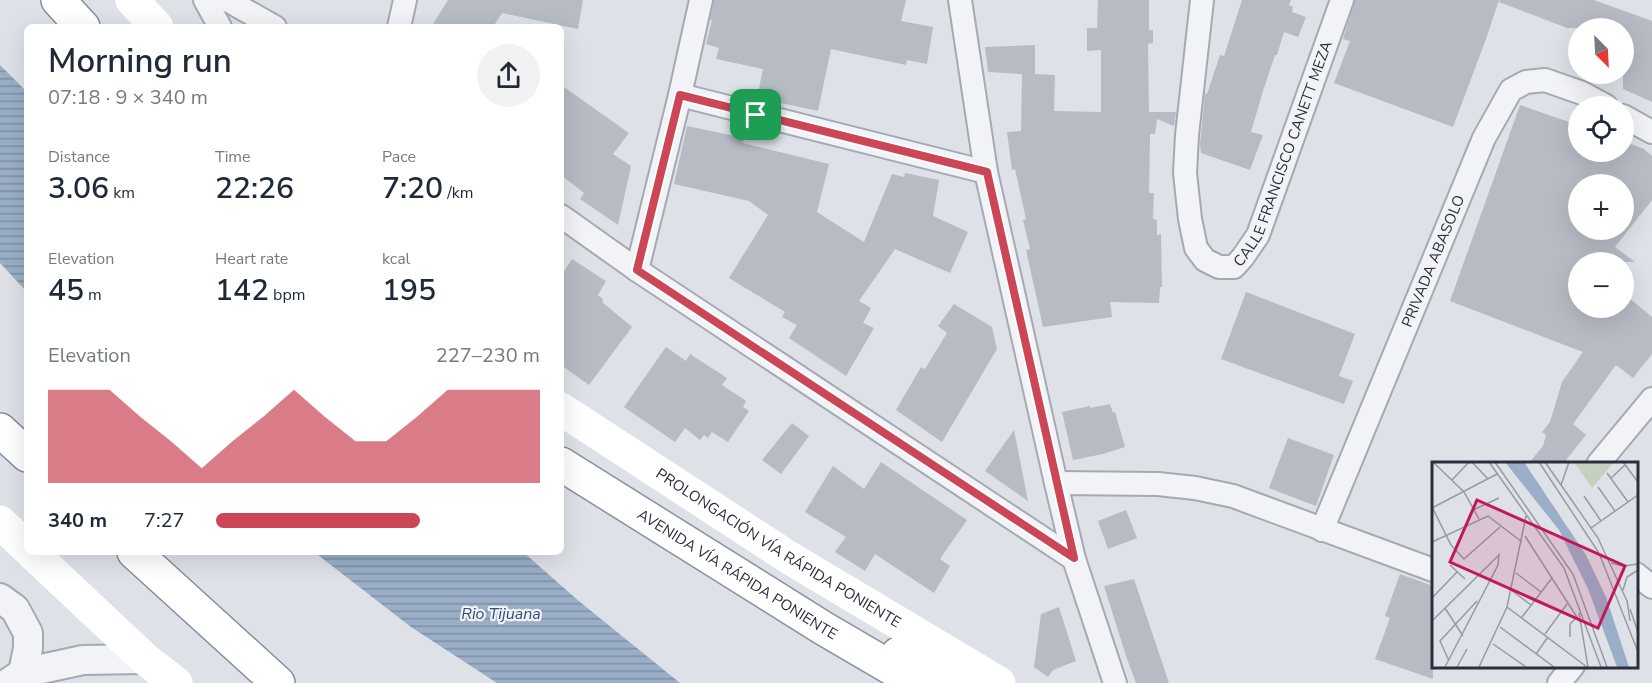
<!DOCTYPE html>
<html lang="en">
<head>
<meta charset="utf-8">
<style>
	:root { --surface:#fff; --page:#f2f2f3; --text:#1f2937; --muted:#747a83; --accent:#cb4656 }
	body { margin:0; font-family:"Nunito Sans",sans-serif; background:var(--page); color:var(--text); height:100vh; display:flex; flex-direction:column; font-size:22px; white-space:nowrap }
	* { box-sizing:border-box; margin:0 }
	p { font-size:20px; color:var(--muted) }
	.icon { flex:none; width:33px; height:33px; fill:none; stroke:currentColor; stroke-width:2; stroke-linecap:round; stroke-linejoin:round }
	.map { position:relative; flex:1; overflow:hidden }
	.sheet { position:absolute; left:24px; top:24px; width:540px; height:531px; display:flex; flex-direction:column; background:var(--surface); border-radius:9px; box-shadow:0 6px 24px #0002 }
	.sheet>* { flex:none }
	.needle { width:39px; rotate:156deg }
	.fabs { position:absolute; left:1568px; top:18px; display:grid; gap:12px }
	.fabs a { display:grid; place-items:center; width:66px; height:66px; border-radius:50%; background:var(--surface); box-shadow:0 6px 24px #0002; font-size:30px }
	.pin { position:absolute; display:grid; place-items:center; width:51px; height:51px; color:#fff; margin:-26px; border-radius:12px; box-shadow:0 3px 9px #0006 }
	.round { display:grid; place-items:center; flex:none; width:63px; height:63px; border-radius:32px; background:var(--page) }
	.overview { display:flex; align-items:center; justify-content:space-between; height:102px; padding:0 24px }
	h1 { font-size:33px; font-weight:600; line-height:45px }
	.figures { display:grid; grid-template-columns:repeat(3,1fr); gap:9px; height:102px; padding:6px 24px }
	.figures div { display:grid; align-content:center }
	.figures b { font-size:30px; font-weight:600 }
	.figures small { font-size:16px; font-weight:400 }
	.figures p { font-size:16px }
	.chart { height:168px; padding:12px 24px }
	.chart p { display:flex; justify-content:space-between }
	.chart svg { width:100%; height:108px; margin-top:6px; fill:var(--accent); opacity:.7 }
	ul { padding:0 24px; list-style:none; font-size:20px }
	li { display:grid; grid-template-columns:96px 72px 1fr; align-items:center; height:45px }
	li i { height:15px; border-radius:8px; background:var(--accent) }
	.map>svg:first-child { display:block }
	.water { fill:url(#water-rules) }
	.building { fill:#b6bbc4; fill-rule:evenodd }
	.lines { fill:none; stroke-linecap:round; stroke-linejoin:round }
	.minor-casing { stroke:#a4a9b2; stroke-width:26 }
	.tertiary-casing { stroke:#a4a9b2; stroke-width:32 }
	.trunk-casing { stroke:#868f9e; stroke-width:36 }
	.minor { stroke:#f1f3f6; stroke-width:22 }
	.tertiary { stroke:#f1f3f6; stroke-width:28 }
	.secondary { stroke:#fff; stroke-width:33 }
	.trunk { stroke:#fff; stroke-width:33 }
	.route-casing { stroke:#fff; stroke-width:12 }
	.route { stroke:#cb4656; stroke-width:8 }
	.labels { text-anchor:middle; stroke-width:4.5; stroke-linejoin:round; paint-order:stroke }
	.street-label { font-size:15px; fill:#282f3e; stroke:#eef1f5 }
	.water-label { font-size:16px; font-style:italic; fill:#334d71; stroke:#eef1f5 }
	.inset-road { fill:none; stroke:#959aa4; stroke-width:1.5 }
	.view { fill:#c2185b; fill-opacity:0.15; stroke:#c2185b; stroke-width:3 }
	.inset-edge { fill:none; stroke:#282f3e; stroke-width:3 }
</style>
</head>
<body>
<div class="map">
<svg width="1652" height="683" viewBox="0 0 1652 683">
	<defs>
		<pattern id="water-rules" width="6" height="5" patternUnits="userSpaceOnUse" patternTransform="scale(1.5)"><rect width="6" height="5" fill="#9aafc7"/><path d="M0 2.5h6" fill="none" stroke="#7e8fa3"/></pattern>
	</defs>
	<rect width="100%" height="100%" fill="#dee2e8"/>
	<g class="water">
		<path d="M 0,65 L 27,92 L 27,292 L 0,263 Z"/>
		<path d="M 314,552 L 523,552 L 580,602 L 680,683 L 497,683 L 411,627 Z"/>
	</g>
	<g class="building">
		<path d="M 448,0 L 583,0 L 578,29 L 502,13 L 493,27 L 431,27 Z"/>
		<path d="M 714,0 L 906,0 L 901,21 L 933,27 L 927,64 L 907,60 L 906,65 L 831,49 L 818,111 L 757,98 L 763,69 L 716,59 L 719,48 L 706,44 L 712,20 L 710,20 Z"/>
		<path d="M 1098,0 L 1149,0 L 1149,30 L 1153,30 L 1153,43 L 1148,44 L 1149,112 L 1176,112 L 1174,126 L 1157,119 L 1155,134 L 1150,134 L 1149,193 L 1154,193 L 1153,219 L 1157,220 L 1157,235 L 1161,234 L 1162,287 L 1160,287 L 1159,303 L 1110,302 L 1112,317 L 1043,327 L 1026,250 L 1030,249 L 1023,220 L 1026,219 L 1015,169 L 1012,170 L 1007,132 L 1021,131 L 1022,74 L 988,72 L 985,47 L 1035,45 L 1035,74 L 1055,75 L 1054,111 L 1101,112 L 1101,50 L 1087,51 L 1087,28 L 1097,28 Z"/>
		<path d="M 1242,0 L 1291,0 L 1289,5 L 1293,7 L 1292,12 L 1306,17 L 1298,37 L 1284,32 L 1277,55 L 1275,55 L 1263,91 L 1251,132 L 1263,135 L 1250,170 L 1201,153 L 1200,144 L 1205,93 L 1207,94 L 1220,55 L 1224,56 Z"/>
		<path d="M 1355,0 L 1499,0 L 1486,39 L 1453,127 L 1334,83 L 1350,41 L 1343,39 Z"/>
		<path d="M 1500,0 L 1594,0 L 1652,21 L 1652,102 L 1623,89 L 1623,28 L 1567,28 L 1499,2 Z"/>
		<path d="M 561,85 L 629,133 L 613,154 L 631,166 L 618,225 L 580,199 L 584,193 L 561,175 Z"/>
		<path d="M 1520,105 L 1578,125 L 1578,152 L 1623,152 L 1623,141 L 1644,149 L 1652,156 L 1652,200 L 1615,247 L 1635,262 L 1578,262 L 1578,308 L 1623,308 L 1623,293 L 1652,317 L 1652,354 L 1633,378 L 1616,365 L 1573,424 L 1586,435 L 1563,464 L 1528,464 L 1543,446 L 1546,435 L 1542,432 L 1550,422 L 1562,382 L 1583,352 L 1450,301 ZM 1578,184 L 1623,184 L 1623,230 L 1578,230 Z"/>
		<path d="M 687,126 L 744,138 L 743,143 L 829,164 L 817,212 L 864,242 L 892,174 L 904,177 L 905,173 L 939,180 L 933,216 L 968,232 L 950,273 L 895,249 L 859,301 L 871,308 L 863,323 L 874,328 L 846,376 L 789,338 L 797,325 L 782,317 L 785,312 L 729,278 L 768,215 L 749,201 L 674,184 Z"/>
		<path d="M 572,259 L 606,281 L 598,295 L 603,299 L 602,302 L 632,327 L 589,385 L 561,365 L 561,276 Z"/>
		<path d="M 1246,292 L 1355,334 L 1339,376 L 1353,381 L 1344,404 L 1221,359 Z"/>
		<path d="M 954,304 L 992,327 L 997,349 L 942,442 L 896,410 L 921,367 L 925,369 L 947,333 L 938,326 Z"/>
		<path d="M 666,347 L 686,361 L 690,354 L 727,378 L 722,385 L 746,401 L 743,407 L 749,411 L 728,442 L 712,432 L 708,438 L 704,435 L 700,440 L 685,428 L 675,442 L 624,407 Z"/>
		<path d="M 1110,404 L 1113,413 L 1115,412 L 1125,447 L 1103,454 L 1073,460 L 1062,412 L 1090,406 L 1090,408 Z"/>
		<path d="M 792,423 L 809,436 L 781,474 L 762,460 Z"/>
		<path d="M 1014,430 L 1028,501 L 985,471 Z"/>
		<path d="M 1288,438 L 1334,455 L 1316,506 L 1269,488 Z"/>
		<path d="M 881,462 L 967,520 L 940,559 L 950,566 L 934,593 L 875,554 L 865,571 L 835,552 L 846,537 L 805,512 L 833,466 L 864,489 Z"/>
		<path d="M 1126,510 L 1137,538 L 1108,549 L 1098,521 Z"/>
		<path d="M 1400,574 L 1433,586 L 1433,679 L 1375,659 L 1390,618 L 1385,616 Z"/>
		<path d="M 1134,579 L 1169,683 L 1136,683 L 1126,656 L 1104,586 Z"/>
		<path d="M 1059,607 L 1076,661 L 1053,670 L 1048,677 L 1034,667 L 1041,614 Z"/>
	</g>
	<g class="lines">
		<defs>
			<g id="minor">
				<path d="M 205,0 L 220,27"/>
				<path d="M 227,0 L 275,27"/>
				<path d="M 960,0 L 986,172 L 1056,483 L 1074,559 L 1115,683"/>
				<path id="s1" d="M 1202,0 L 1187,135 L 1185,173 L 1190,219 L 1196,248 L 1205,260 L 1219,267 L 1234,267 L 1243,257 L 1258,235 L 1342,0"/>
				<path d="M 399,27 L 405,0"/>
				<path d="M 680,95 L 986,172"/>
				<path d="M 1623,116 L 1652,132"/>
				<path d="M 561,216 L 637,270 L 1074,559"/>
				<path d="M 637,270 L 680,95 L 701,0"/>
				<path d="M 1598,464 L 1652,399"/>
				<path d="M 1056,483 L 1158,484 L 1195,488 L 1233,496 L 1433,570"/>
				<path id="s2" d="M 1322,530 L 1484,138 L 1511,90 L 1526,82 L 1545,80 L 1582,93 L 1606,106"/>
				<path d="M 1636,574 L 1652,587"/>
				<path d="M 1559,683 L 1573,666"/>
			</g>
			<g id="tertiary">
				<path d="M 0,598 L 15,609 L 28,633 L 28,648 L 23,673"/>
				<path d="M 8,683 L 23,673 L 83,660 L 145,659"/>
			</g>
			<g id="trunk">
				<path d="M 58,0 L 83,27"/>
				<path d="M 0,430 L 27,455"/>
				<path id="s4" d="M 561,464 L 823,628 L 917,683"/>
				<path d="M 134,552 L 278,683"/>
				<path d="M 898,654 L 961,683"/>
			</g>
		</defs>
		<use href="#minor" class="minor-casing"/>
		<use href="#tertiary" class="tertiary-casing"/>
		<use href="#trunk" class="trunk-casing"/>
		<use href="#minor" class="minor"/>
		<use href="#tertiary" class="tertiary"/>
		<g class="secondary">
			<path d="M 132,0 L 157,27"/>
			<path id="s3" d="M 561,409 L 788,557 L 999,683"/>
			<path d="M 0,522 L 27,548"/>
			<path d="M 31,552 L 145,659 L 176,683"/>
		</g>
		<use href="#trunk" class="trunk"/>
	</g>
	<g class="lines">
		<defs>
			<path id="route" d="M 680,95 L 987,172 L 1074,558 L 637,270 Z"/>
		</defs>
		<use href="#route" class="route-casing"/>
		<use href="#route" class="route"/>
	</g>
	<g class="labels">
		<g class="street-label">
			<text dy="5" stroke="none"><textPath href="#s1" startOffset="420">CALLE FRANCISCO CANETT MEZA</textPath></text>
			<text dy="5" stroke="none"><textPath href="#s2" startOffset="291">PRIVADA ABASOLO</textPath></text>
			<text dy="5" stroke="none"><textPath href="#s3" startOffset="258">PROLONGACIÓN VÍA RÁPIDA PONIENTE</textPath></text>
			<text dy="5" stroke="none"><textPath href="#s4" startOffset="208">AVENIDA VÍA RÁPIDA PONIENTE</textPath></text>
		</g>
		<g class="water-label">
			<text x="501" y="619">Rio Tijuana</text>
		</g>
	</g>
	<g transform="translate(1432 462)">
		<rect width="206" height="206" fill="#dee2e8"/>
		<path d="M 142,0 L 182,0 L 160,26 Z" fill="#c4d1c0"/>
		<path d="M 73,0 L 92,0 L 154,93 L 174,135 L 197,205 L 185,205 L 156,127 L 127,68 Z" fill="#9aafc7"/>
		<path class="inset-road" d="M 1,0 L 32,30 L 47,57M 40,0 L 56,17M 57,0 L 132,106 L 169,205M 63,0 L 141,112 L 175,205M 107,0 L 167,91 L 206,190M 113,0 L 166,76 L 195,139M 191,0 L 206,20M 175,11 L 196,40M 179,16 L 193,3M 20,18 L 37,0M 129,23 L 137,0M 166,25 L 183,49M 152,34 L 169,59M 0,45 L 19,83 L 32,97 L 68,65M 0,46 L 65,12M 41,48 L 67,36M 159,66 L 206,33M 93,74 L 148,160M 0,80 L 56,54 L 90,80M 179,101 L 191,104 L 206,102M 18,103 L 33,117M 84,111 L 109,130M 79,128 L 99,143M 191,128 L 195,115 L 206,108M 0,136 L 25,110M 195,138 L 198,159M 75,145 L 155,205M 13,146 L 31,174M 198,147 L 206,170M 147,151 L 156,205M 90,155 L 120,116M 0,159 L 67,93 L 66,103 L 13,205M 68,165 L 122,205M 113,172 L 135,142M 138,175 L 138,162 L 144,156M 61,182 L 94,205M 104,192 L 116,175M 17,199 L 8,179 L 45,139M 25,205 L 35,187M 47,205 L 75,145 L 94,54"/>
		<path class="view" d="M 45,38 L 193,104 L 166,166 L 18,100 Z"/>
		<rect width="206" height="206" class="inset-edge"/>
	</g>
</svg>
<div class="fabs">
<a><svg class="needle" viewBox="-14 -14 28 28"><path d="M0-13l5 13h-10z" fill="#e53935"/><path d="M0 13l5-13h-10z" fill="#747a83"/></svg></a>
<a><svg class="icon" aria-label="locate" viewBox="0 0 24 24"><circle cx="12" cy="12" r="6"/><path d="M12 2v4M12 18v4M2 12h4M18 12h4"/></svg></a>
<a>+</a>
<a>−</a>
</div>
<div class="pin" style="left:756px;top:115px;background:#1e9e55"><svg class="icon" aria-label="arrive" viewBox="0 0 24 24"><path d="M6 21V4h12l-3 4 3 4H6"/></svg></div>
<section class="sheet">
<div class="overview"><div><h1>Morning run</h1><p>07:18 · 9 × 340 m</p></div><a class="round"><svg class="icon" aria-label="share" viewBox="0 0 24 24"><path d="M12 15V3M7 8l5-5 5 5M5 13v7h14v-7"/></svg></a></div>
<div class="figures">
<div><p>Distance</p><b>3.06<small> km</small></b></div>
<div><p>Time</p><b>22:26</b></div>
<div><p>Pace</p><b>7:20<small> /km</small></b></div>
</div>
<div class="figures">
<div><p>Elevation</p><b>45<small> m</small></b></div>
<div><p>Heart rate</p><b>142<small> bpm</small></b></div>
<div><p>kcal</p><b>195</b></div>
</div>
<div class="chart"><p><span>Elevation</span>227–230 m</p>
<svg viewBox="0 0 160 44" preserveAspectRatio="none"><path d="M0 44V6L10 6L20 6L30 17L40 27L50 38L60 27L70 17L80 6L90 17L100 27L110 27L120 17L130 6L140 6L150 6L160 6V44z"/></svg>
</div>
<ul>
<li><b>340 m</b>7:27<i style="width:63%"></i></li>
</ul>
</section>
</div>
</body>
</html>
